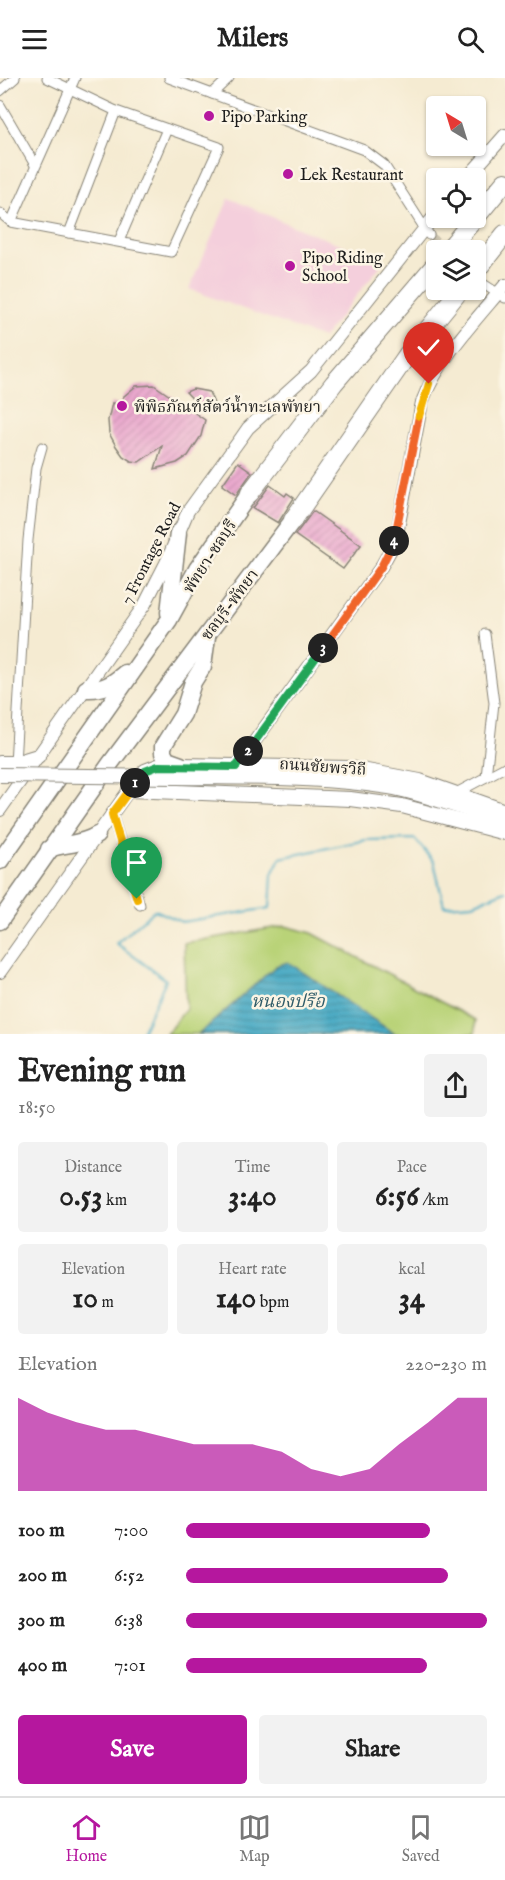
<!DOCTYPE html>
<html lang="en">
<head>
<meta charset="utf-8">
<style>
	:root { --surface:#fff; --page:#f2f2f2; --text:#222; --muted:#767676; --line:#e0e0e0; --accent:#b5179e }
	body { margin:0; font-family:"IM FELL English","Noto Serif Thai",serif; background:var(--page); color:var(--text); height:100vh; display:flex; flex-direction:column; font-size:22px; white-space:nowrap }
	* { box-sizing:border-box; margin:0 }
	p { font-size:20px; color:var(--muted) }
	.icon { flex:none; width:33px; height:33px; fill:none; stroke:currentColor; stroke-width:2; stroke-linecap:round; stroke-linejoin:round }
	.map { position:relative; height:956px; overflow:hidden }
	.drawer { display:flex; flex-direction:column; background:var(--surface); flex:1 }
	.drawer>* { flex:none }
	.needle { width:39px; rotate:322deg }
	.controls { position:absolute; left:426px; top:18px; display:grid; gap:12px }
	.controls a { display:grid; place-items:center; width:60px; height:60px; border-radius:6px; background:var(--surface); box-shadow:0 2px 4px #0004; font-size:30px }
	.pin { position:absolute; display:grid; place-items:center; width:51px; height:51px; color:#fff; margin:-62px -26px; border-radius:50% 50% 50% 0; rotate:-45deg; box-shadow:0 0 6px #0007 }
	.pin .icon { rotate:45deg }
	.km { position:absolute; width:30px; height:30px; margin:-15px; border-radius:50%; background:#222; color:#fff; font-size:16px; line-height:30px; text-align:center }
	.round { display:grid; place-items:center; flex:none; width:63px; height:63px; border-radius:6px; background:var(--page) }
	.head { display:flex; align-items:center; justify-content:space-between; height:102px; padding:0 18px }
	h1 { font-size:33px; font-weight:700; line-height:45px }
	.stats { display:grid; grid-template-columns:repeat(3,1fr); gap:9px; height:102px; padding:6px 18px }
	.stats div { display:grid; align-content:center; border-radius:6px; background:var(--page); text-align:center }
	.stats b { font-size:30px; font-weight:700 }
	.stats small { font-size:16px; font-weight:400 }
	.stats p { font-size:16px }
	.chart { height:168px; padding:12px 18px }
	.chart p { display:flex; justify-content:space-between }
	.chart svg { width:100%; height:108px; margin-top:6px; fill:var(--accent); opacity:.7 }
	.cta { display:flex; gap:12px; margin-top:auto; padding:12px 18px }
	.cta a { flex:1; height:69px; border-radius:6px; background:var(--accent); color:#fff; font-size:24px; font-weight:700; line-height:69px; text-align:center }
	.cta a+a { background:var(--page); color:var(--text) }
	ul { padding:0 18px; list-style:none; font-size:20px }
	li { display:grid; grid-template-columns:96px 72px 1fr; align-items:center; height:45px }
	li i { height:15px; border-radius:8px; background:var(--accent) }
	header { display:flex; justify-content:space-between; align-items:center; height:78px; padding:0 18px; background:var(--surface); font-size:27px; font-weight:700 }
	.tabs { display:flex; justify-content:space-around; align-items:center; height:84px; border-top:2px solid var(--line); background:var(--surface); font-size:16px; color:var(--muted) }
	.tabs a { display:grid; justify-items:center; gap:3px }
	.tabs .active { color:var(--accent) }
	.map>svg:first-child { display:block }
	.built { fill:#f4cfdc }
	.park { fill:#b9d378; stroke:#6a784a; stroke-width:1.5 }
	.water { fill:url(#water-rules); stroke:#306270; stroke-width:1.5 }
	.lines { fill:none; stroke-linecap:round; stroke-linejoin:round }
	.stream { stroke:#44a9c4; stroke-width:2 }
	.building { fill:url(#building-hatch) }
	.minor-tunnel { stroke:#cac2ae; stroke-width:9; stroke-dasharray:9 4.5; stroke-linecap:butt }
	.minor-casing { stroke:#888477; stroke-width:11 }
	.tertiary-casing { stroke:#888477; stroke-width:14 }
	.secondary-casing { stroke:#888477; stroke-width:16 }
	.trunk-casing { stroke:#888477; stroke-width:19 }
	.motorway-casing { stroke:#888477; stroke-width:20 }
	.minor { stroke:#fff; stroke-width:9 }
	.tertiary { stroke:#fff; stroke-width:12 }
	.secondary { stroke:#fff; stroke-width:14 }
	.trunk { stroke:#fff; stroke-width:16 }
	.motorway { stroke:#fff; stroke-width:18 }
	.secondary-bridge-casing { stroke:#888477; stroke-width:16; stroke-linecap:butt }
	.secondary-bridge { stroke:#fff; stroke-width:14 }
	.split-1-casing { stroke:#fff; stroke-width:12 }
	.split-2-casing { stroke:#fff; stroke-width:12 }
	.split-3-casing { stroke:#fff; stroke-width:12 }
	.split-4-casing { stroke:#fff; stroke-width:12 }
	.split-5-casing { stroke:#fff; stroke-width:12 }
	.split-6-casing { stroke:#fff; stroke-width:12 }
	.split-1 { stroke:#f5b400; stroke-width:8 }
	.split-2 { stroke:#22a559; stroke-width:8 }
	.split-3 { stroke:#22a559; stroke-width:8 }
	.split-4 { stroke:#f0652b; stroke-width:8 }
	.split-5 { stroke:#f0652b; stroke-width:8 }
	.split-6 { stroke:#f5b400; stroke-width:8 }
	.poi-dot { fill:#b5179e; stroke:#fcf5e5; stroke-width:2 }
	.labels { text-anchor:middle; stroke-width:5; stroke-linejoin:round; paint-order:stroke }
	.poi-label { font-size:16px; fill:#1c1c1c; stroke:#fcf5e5; text-anchor:start }
	.street-label { font-size:16px; fill:#1c1c1c; stroke:#fcf5e5 }
	.water-label { font-size:18px; font-style:italic; fill:#2e5b68; stroke:#fcf5e5 }
</style>
</head>
<body>
<header><svg class="icon" aria-label="menu" viewBox="0 0 24 24"><path d="M4 6h16M4 12h16M4 18h16"/></svg>Milers<svg class="icon" aria-label="search" viewBox="0 0 24 24"><circle cx="10" cy="10" r="6"/><path d="M15 15l6 6"/></svg></header>
<div class="map">
<svg width="505" height="956" viewBox="0 0 505 956">
	<defs>
		<pattern id="water-rules" width="6" height="5" patternUnits="userSpaceOnUse" patternTransform="scale(1.5)"><rect width="6" height="5" fill="#44a9c4"/><path d="M0 2.5h6" fill="none" stroke="#38899e"/></pattern>
		<pattern id="building-hatch" width="6" height="6" patternUnits="userSpaceOnUse" patternTransform="scale(1.5)"><rect width="6" height="6" fill="#eaa8ce"/><path d="M-1 1l2-2M0 6l6-6M5 7l2-2" fill="none" stroke="#c890b0"/></pattern>
	</defs>
	<rect width="100%" height="100%" fill="#fcf5e5"/>
	<filter id="ink" filterUnits="userSpaceOnUse"><feTurbulence type="fractalNoise" baseFrequency=".0167" numOctaves="2"/><feDisplacementMap in="SourceGraphic" scale="12" xChannelSelector="R" yChannelSelector="G"/><feConvolveMatrix kernelMatrix="1 2 1 2 8 2 1 2 1" color-interpolation-filters="sRGB"/></filter>
	<filter id="wash" filterUnits="userSpaceOnUse"><feTurbulence type="fractalNoise" baseFrequency=".008" numOctaves="4" result="noise"/><feDisplacementMap in="SourceGraphic" scale="24" xChannelSelector="R" yChannelSelector="G"/><feGaussianBlur stdDeviation="1.35" result="paint"/><feColorMatrix in="noise" values="0 0 0 0 0 0 0 0 0 0 0 0 0 0 0 0 0 1.4 0 .05"/><feComposite in="paint" operator="in"/></filter>
	<g filter="url(#wash)">
		<rect width="100%" height="100%" fill="#f5ebd2"/>
		<path class="built" d="M 229,120 L 300,151 L 384,183 L 323,260 L 189,211 Z"/>
		<path class="park" d="M 285,848 L 312,855 L 475,942 L 475,956 L 166,956 L 186,931 L 184,865 Z"/>
		<path class="water" d="M 288,884 L 395,956 L 199,956 L 276,888 Z"/>
		<g class="lines">
			<path class="stream" d="M 141,956 L 166,902 L 116,865 L 155,832 L 182,844 L 270,830 L 272,796 L 280,780 L 366,762 L 415,761 L 434,784 L 444,828 L 473,826 L 505,813"/>
		</g>
		<g id="blocks">
			<g class="building">
				<path d="M 154,307 L 205,342 L 201,358 L 188,378 L 177,385 L 155,391 L 162,368 L 139,384 L 131,383 L 123,378 L 116,368 L 109,355 L 108,342 L 112,325 L 122,327 L 123,319 L 136,308 Z"/>
				<path d="M 193,311 L 209,314 L 215,328 L 201,330 L 186,314 Z"/>
				<path d="M 238,384 L 252,394 L 236,417 L 222,407 Z"/>
				<path d="M 270,407 L 285,418 L 287,415 L 294,420 L 278,445 L 253,430 Z"/>
				<path d="M 313,433 L 361,467 L 343,491 L 295,457 Z"/>
			</g>
		</g>
	</g>
	<g filter="url(#ink)">
		<use href="#blocks" fill-opacity="0" stroke="#888477" stroke-width="1.5"/>
		<g class="lines">
			<path class="minor-tunnel" d="M 429,157 L 446,172"/>
			<defs>
				<g id="minor">
					<path d="M 169,0 L 364,72 L 384,87 L 429,157"/>
					<path d="M 0,13 L 15,0"/>
					<path d="M 212,16 L 229,0"/>
					<path d="M 0,27 L 35,87"/>
					<path d="M 0,135 L 11,144 L 171,174 L 219,69 L 116,33 L 47,0"/>
					<path d="M 11,144 L 75,0"/>
					<path d="M 69,155 L 116,33"/>
					<path d="M 119,163 L 167,51"/>
					<path d="M 485,207 L 505,220"/>
					<path d="M 485,556 L 494,625 L 486,699"/>
					<path d="M 15,685 L 28,462 L 36,390 L 42,369"/>
					<path d="M 456,715 L 505,689"/>
					<path d="M 112,736 L 140,827"/>
				</g>
				<g id="tertiary">
					<path d="M 467,100 L 505,57"/>
					<path d="M 236,689 L 381,489 L 391,471 L 398,451 L 422,324 C 439,280 475,243 505,207"/>
					<path d="M 0,732 L 145,526 L 166,485 L 188,433 L 241,360 L 248,350 L 311,293 L 436,136"/>
					<path d="M 0,894 L 134,705"/>
				</g>
				<g id="secondary">
					<path d="M 0,685 L 15,685 L 38,678"/>
					<path d="M 145,693 L 158,688 L 181,687 L 351,690 L 420,703 L 505,733"/>
					<path d="M 177,699 C 248,700 320,698 389,709 C 429,716 466,733 505,742"/>
					<path d="M 129,712 L 350,721 L 402,728 L 505,755"/>
				</g>
				<g id="trunk">
					<path d="M 169,535 L 178,455"/>
					<path d="M 86,611 C 104,612 112,606 125,595"/>
					<path d="M 181,687 L 167,682 L 163,675 L 163,668 L 183,636 L 193,604 L 203,588 L 207,559"/>
					<path d="M 49,771 C 66,765 82,767 97,757"/>
					<path d="M 0,783 L 169,542 L 197,491 L 250,415"/>
					<path d="M 0,843 L 110,686 L 293,442"/>
				</g>
				<g id="motorway">
					<path d="M 476,139 L 505,104"/>
					<path d="M 448,172 L 475,140"/>
					<path d="M 476,193 L 505,156"/>
					<path d="M 250,415 L 334,305 L 436,186"/>
					<path d="M 293,442 L 408,276 L 460,212"/>
				</g>
			</defs>
			<use href="#minor" class="minor-casing"/>
			<use href="#tertiary" class="tertiary-casing"/>
			<use href="#secondary" class="secondary-casing"/>
			<use href="#trunk" class="trunk-casing"/>
			<use href="#motorway" class="motorway-casing"/>
			<use href="#minor" class="minor"/>
			<use href="#tertiary" class="tertiary"/>
			<use href="#secondary" class="secondary"/>
			<use href="#trunk" class="trunk"/>
			<use href="#motorway" class="motorway"/>
			<defs>
				<path id="secondary-bridge" d="M 0,697 L 177,699"/>
			</defs>
			<use href="#secondary-bridge" class="secondary-bridge-casing"/>
			<use href="#secondary-bridge" class="secondary-bridge"/>
		</g>
	</g>
	<g class="lines" filter="url(#ink)">
		<defs>
			<path id="split-1" d="M 135,705 L 112,736 L 137,821"/>
			<path id="split-2" d="M 135,705 L 145,693 L 158,688 L 236,689 L 248,673"/>
			<path id="split-3" d="M 248,673 L 323,570"/>
			<path id="split-4" d="M 323,570 L 381,489 L 394,463"/>
			<path id="split-5" d="M 394,463 L 419,338"/>
			<path id="split-6" d="M 419,338 L 429,306"/>
		</defs>
		<use href="#split-1" class="split-1-casing"/>
		<use href="#split-2" class="split-2-casing"/>
		<use href="#split-3" class="split-3-casing"/>
		<use href="#split-4" class="split-4-casing"/>
		<use href="#split-5" class="split-5-casing"/>
		<use href="#split-6" class="split-6-casing"/>
		<use href="#split-1" class="split-1"/>
		<use href="#split-2" class="split-2"/>
		<use href="#split-3" class="split-3"/>
		<use href="#split-4" class="split-4"/>
		<use href="#split-5" class="split-5"/>
		<use href="#split-6" class="split-6"/>
	</g>
	<g class="poi-dot">
		<circle cx="209" cy="38" r="6"/>
		<circle cx="288" cy="96" r="6"/>
		<circle cx="290" cy="188" r="6"/>
		<circle cx="122" cy="328" r="6"/>
	</g>
	<g class="labels">
		<g class="poi-label">
			<text x="221" y="44">Pipo Parking</text>
			<text x="300" y="102">Lek Restaurant</text>
			<text x="302" y="185">Pipo Riding<tspan x="302" dy="18">School</tspan></text>
			<text x="134" y="334">พิพิธภัณฑ์สัตว์น้ำทะเลพัทยา</text>
		</g>
		<g class="street-label">
			<text transform="translate(150 475) rotate(-63)" y="6">7 Frontage Road</text>
			<text transform="translate(209 478) rotate(-57)" y="6">พัทยา-ชลบุรี</text>
			<text transform="translate(229 526) rotate(-53)" y="6">ชลบุรี-พัทยา</text>
			<text transform="translate(323 688) rotate(4)" y="6">ถนนชัยพรวิถี</text>
		</g>
		<g class="water-label">
			<text x="288" y="929">หนองปรือ</text>
		</g>
	</g>
</svg>
<div class="controls">
<a><svg class="needle" viewBox="-14 -14 28 28"><path d="M0-13l5 13h-10z" fill="#e53935"/><path d="M0 13l5-13h-10z" fill="#767676"/></svg></a>
<a><svg class="icon" aria-label="locate" viewBox="0 0 24 24"><circle cx="12" cy="12" r="6"/><path d="M12 2v4M12 18v4M2 12h4M18 12h4"/></svg></a>
<a><svg class="icon" aria-label="layers" viewBox="0 0 24 24"><path d="M12 4l9 5-9 5-9-5zM3 14l9 5 9-5"/></svg></a>
</div>
<div class="pin" style="left:137px;top:821px;background:#1e9e55"><svg class="icon" aria-label="arrive" viewBox="0 0 24 24"><path d="M6 21V4h12l-3 4 3 4H6"/></svg></div>
<div class="pin" style="left:429px;top:306px;background:#d93025"><svg class="icon" aria-label="check" viewBox="0 0 24 24"><path d="M5 12l5 5 9-10"/></svg></div>
<b class="km" style="left:135px;top:705px">1</b>
<b class="km" style="left:248px;top:673px">2</b>
<b class="km" style="left:323px;top:570px">3</b>
<b class="km" style="left:394px;top:463px">4</b>
</div>
<section class="drawer">
<div class="head"><div><h1>Evening run</h1><p>18:50</p></div><a class="round"><svg class="icon" aria-label="share" viewBox="0 0 24 24"><path d="M12 15V3M7 8l5-5 5 5M5 13v7h14v-7"/></svg></a></div>
<div class="stats">
<div><p>Distance</p><b>0.53<small> km</small></b></div>
<div><p>Time</p><b>3:40</b></div>
<div><p>Pace</p><b>6:56<small> /km</small></b></div>
</div>
<div class="stats">
<div><p>Elevation</p><b>10<small> m</small></b></div>
<div><p>Heart rate</p><b>140<small> bpm</small></b></div>
<div><p>kcal</p><b>34</b></div>
</div>
<div class="chart"><p><span>Elevation</span>220–230 m</p>
<svg viewBox="0 0 160 44" preserveAspectRatio="none"><path d="M0 44V6L10 12L20 16L30 19L40 19L50 22L60 25L70 25L80 25L90 28L100 35L110 38L120 35L130 25L140 16L150 6L160 6V44z"/></svg>
</div>
<ul>
<li><b>100 m</b>7:00<i style="width:81%"></i></li>
<li><b>200 m</b>6:52<i style="width:87%"></i></li>
<li><b>300 m</b>6:38<i style="width:100%"></i></li>
<li><b>400 m</b>7:01<i style="width:80%"></i></li>
</ul>
<div class="cta"><a>Save</a><a>Share</a></div>
</section>
<nav class="tabs">
<a class="active"><svg class="icon" aria-label="home" viewBox="0 0 24 24"><path d="M3 11l9-7 9 7M6 9v11h12V9"/></svg>Home</a>
<a><svg class="icon" aria-label="map" viewBox="0 0 24 24"><path d="M3 6l6-2 6 2 6-2v14l-6 2-6-2-6 2zM9 4v14M15 6v14"/></svg>Map</a>
<a><svg class="icon" aria-label="saved" viewBox="0 0 24 24"><path d="M7 4h10v16l-5-4-5 4z"/></svg>Saved</a>
</nav>
</body>
</html>
